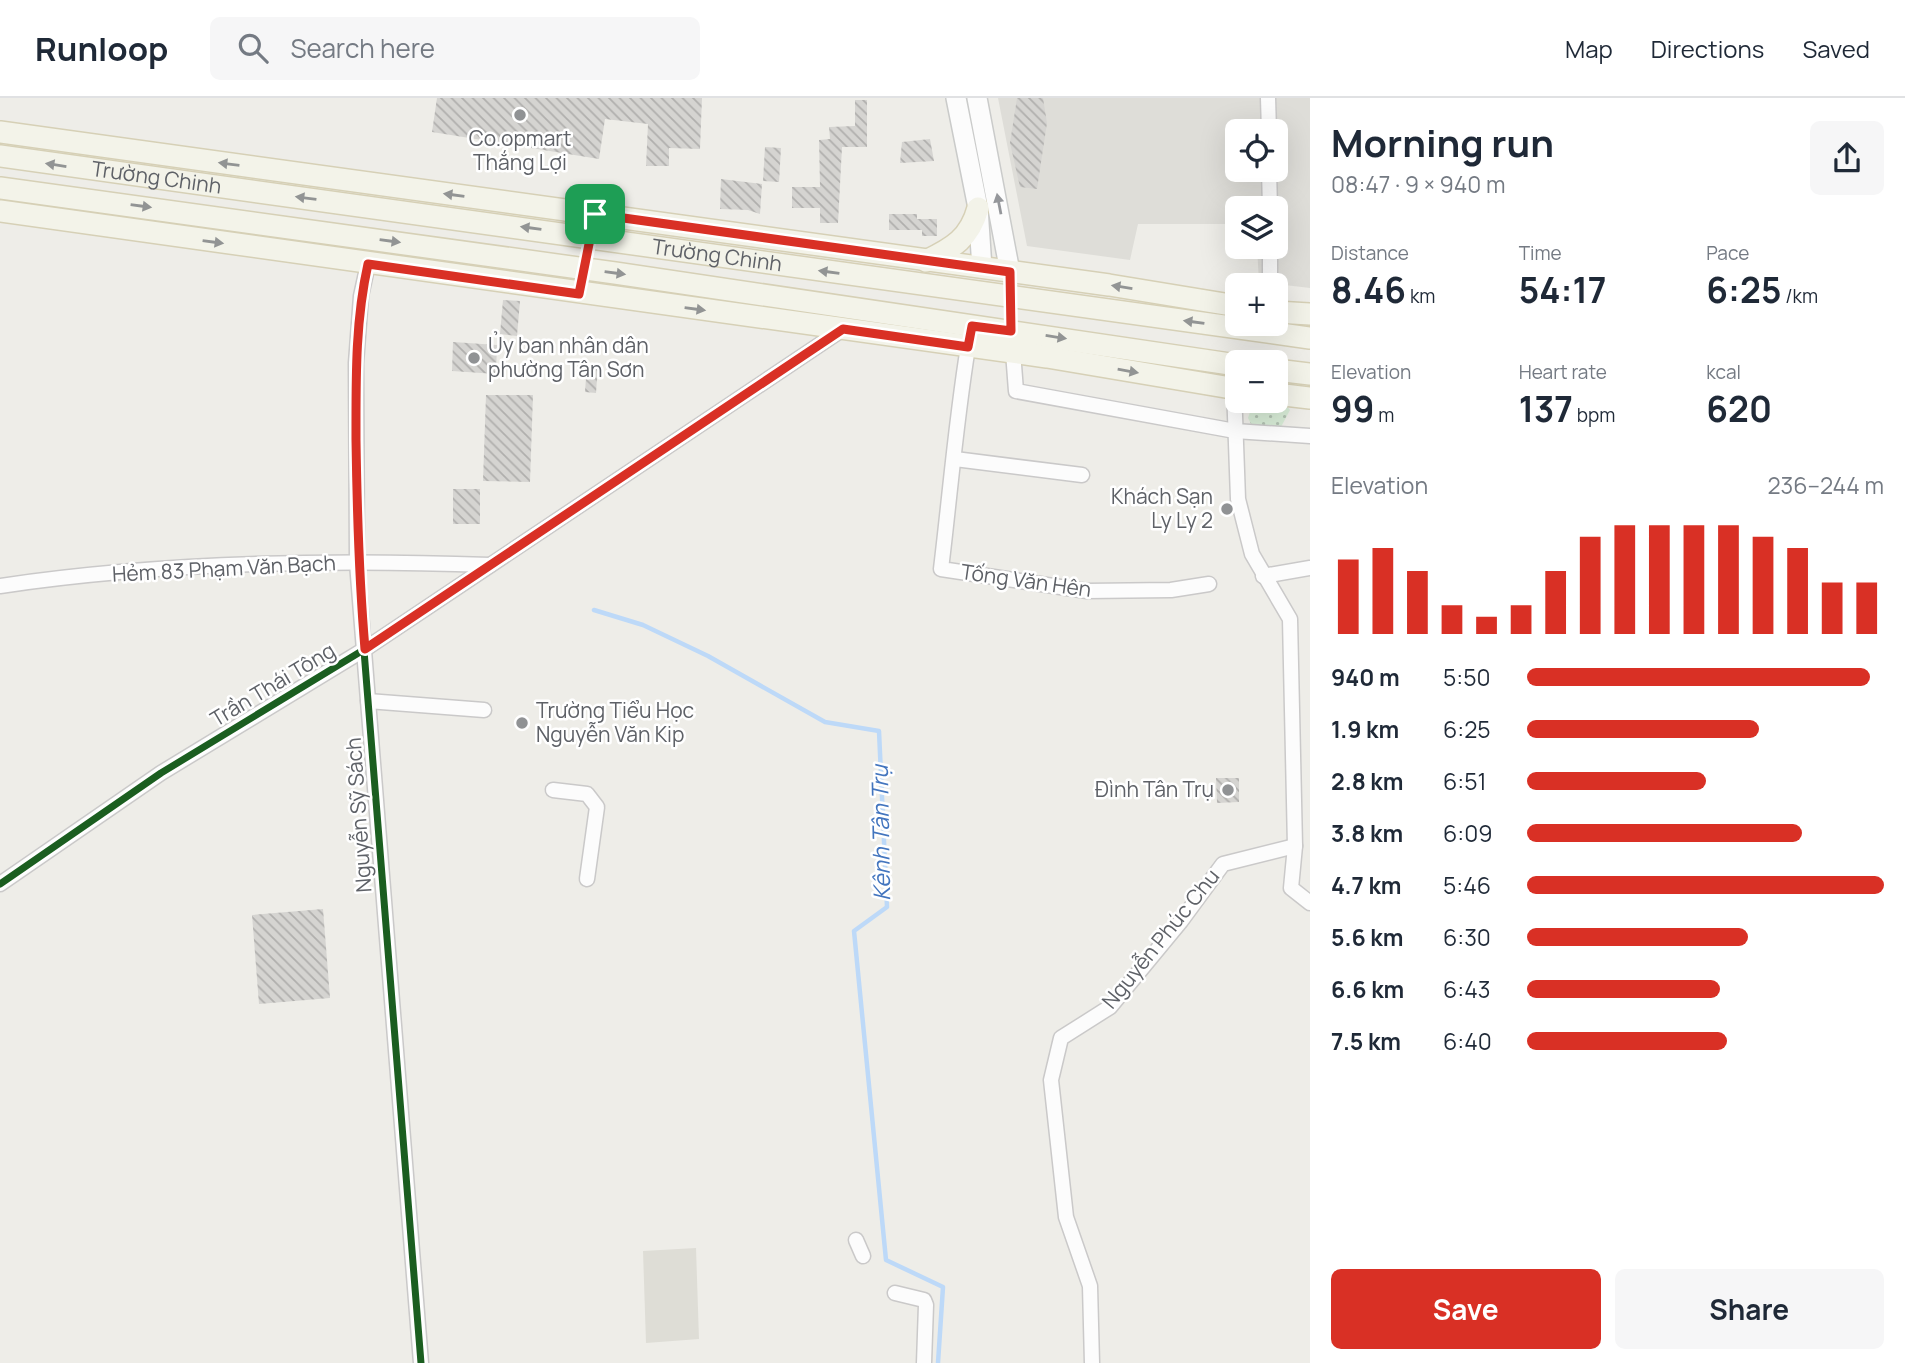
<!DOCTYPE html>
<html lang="en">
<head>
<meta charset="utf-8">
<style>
	:root { --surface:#fff; --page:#f6f6f7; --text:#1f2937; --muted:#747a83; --line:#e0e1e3; --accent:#d93025 }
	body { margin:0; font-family:Manrope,sans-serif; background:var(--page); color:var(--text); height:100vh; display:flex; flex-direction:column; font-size:26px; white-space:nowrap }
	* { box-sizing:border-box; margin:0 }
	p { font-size:23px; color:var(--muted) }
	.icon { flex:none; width:38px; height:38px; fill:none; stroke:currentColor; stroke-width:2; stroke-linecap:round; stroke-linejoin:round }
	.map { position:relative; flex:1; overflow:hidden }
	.details { display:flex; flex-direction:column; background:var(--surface); width:595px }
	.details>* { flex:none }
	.tools { position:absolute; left:1225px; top:21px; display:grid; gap:14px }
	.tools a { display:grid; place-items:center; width:63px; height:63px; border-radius:10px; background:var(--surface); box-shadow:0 7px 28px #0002; font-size:35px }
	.pin { position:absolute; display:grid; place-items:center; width:60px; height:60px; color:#fff; margin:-30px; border-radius:14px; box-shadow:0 4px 10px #0006 }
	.round { display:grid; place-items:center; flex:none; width:74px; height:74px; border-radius:10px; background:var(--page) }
	.head { display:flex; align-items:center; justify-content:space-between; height:119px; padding:0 21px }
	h1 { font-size:38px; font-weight:700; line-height:52px }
	.metrics { display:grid; grid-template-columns:repeat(3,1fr); gap:10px; height:119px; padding:7px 21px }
	.metrics div { display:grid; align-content:center }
	.metrics b { font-size:35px; font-weight:700 }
	.metrics small { font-size:19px; font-weight:400 }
	.metrics p { font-size:19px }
	.chart { height:196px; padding:14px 21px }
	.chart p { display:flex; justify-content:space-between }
	.chart svg { width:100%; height:126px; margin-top:7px; stroke:var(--accent); stroke-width:6 }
	.button { display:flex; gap:14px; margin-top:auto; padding:14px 21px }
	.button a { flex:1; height:80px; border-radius:10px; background:var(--accent); color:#fff; font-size:28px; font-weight:700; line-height:80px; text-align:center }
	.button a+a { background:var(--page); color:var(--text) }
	ul { padding:0 21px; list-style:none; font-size:23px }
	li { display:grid; grid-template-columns:112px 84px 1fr; align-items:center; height:52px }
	li i { height:18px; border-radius:9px; background:var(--accent) }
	header { display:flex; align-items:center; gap:42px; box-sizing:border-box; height:98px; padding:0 35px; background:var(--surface); border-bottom:2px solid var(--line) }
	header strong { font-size:33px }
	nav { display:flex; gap:38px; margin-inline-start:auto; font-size:24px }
	.search { width:490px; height:63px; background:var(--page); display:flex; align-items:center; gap:18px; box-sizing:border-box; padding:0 24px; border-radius:10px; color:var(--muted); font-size:26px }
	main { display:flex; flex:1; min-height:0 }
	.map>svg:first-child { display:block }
	.industrial { fill:#deddd8; fill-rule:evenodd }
	.education { fill:#deddd6 }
	.green { fill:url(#green-dots) }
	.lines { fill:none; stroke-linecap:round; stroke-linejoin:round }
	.stream { stroke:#bdd9f8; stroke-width:4.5 }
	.building { fill:url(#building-back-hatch) }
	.street-casing { stroke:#cac9c9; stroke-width:17 }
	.secondary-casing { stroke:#cacbca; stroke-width:22 }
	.primary-casing { stroke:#d6d0b6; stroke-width:24 }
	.street { stroke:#fcfcfc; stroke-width:14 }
	.secondary { stroke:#fcfcfc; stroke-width:19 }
	.primary { stroke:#f3f3e9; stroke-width:21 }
	.cycleway-casing { stroke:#fff; stroke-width:11 }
	.cycleway { stroke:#1b5e20; stroke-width:7 }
	.oneway { fill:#929494 }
	.oneway2 { fill:#95979b }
	.route-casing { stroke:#fff; stroke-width:14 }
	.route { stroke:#d93025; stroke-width:9 }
	.poi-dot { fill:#909294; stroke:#fff; stroke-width:2.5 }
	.labels { text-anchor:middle; stroke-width:5; stroke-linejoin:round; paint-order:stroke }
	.poi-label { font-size:21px; fill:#5e6167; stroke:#fff; text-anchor:start }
	.street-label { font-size:21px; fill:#5e6167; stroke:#fff }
	.water-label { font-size:23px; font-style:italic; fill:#4375be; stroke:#fff }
</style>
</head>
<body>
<header>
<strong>Runloop</strong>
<div class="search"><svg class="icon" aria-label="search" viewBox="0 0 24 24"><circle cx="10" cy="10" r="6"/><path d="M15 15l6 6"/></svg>Search here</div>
<nav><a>Map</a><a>Directions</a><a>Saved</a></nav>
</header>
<main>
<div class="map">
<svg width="1310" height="1265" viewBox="0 0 1310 1265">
	<defs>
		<pattern id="green-dots" width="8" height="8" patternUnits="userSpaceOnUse" patternTransform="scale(1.75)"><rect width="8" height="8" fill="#d6ead5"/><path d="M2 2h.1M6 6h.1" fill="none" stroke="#b1c1b1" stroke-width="1.8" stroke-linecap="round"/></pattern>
		<pattern id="building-back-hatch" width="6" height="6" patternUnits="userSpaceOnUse" patternTransform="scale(1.75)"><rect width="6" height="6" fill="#d5d4d1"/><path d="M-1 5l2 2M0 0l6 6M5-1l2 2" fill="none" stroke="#b0afad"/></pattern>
	</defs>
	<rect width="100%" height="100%" fill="#eeede8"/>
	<path class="industrial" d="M 998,0 L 1310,0 L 1310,190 L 1259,184 L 1257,149 L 1276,149 L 1276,110 L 1237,110 L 1237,126 L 1138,126 L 1130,162 L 1027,148 ZM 1237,33 L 1276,33 L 1276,72 L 1237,72 Z"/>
	<path class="education" d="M 696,1150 L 699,1241 L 646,1245 L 643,1153 Z"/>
	<path class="green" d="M 1286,307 L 1290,312 L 1281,329 L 1252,328 L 1248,320 L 1252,308 Z"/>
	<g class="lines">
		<path class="stream" d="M 594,512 L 643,527 L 708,558 L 825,624 L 879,633 L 887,809 L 854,833 L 886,1162 L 943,1189 L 938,1265"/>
	</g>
	<g class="building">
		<path d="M 437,0 L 702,0 L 700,51 L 669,50 L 669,68 L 646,68 L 648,26 L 605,21 L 599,61 L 432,34 Z"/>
		<path d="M 1017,0 L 1043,0 L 1047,25 L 1037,91 L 1020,89 L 1010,45 Z"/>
		<path d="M 855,2 L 867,2 L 867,49 L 842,49 L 838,125 L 820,125 L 820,110 L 792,110 L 792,89 L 820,89 L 819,42 L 830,41 L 829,29 L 855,28 Z"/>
		<path d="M 930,41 L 934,63 L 900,65 L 902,44 Z"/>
		<path d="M 765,49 L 781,50 L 779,84 L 763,83 Z"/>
		<path d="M 721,81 L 762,86 L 760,116 L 748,112 L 720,111 Z"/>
		<path d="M 889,116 L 917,116 L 917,121 L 937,121 L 937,138 L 922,138 L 922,132 L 889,132 Z"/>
		<path d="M 503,202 L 520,203 L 517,238 L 500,236 Z"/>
		<path d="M 453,244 L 497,247 L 496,276 L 452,273 Z"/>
		<path d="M 587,266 L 598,267 L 596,295 L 585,294 Z"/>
		<path d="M 486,297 L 533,297 L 530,384 L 483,383 Z"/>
		<rect x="453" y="391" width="27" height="35"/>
		<path d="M 1216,680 L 1239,680 L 1239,704 L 1217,705 Z"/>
		<path d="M 323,811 L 330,900 L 259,906 L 252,817 Z"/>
	</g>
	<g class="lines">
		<defs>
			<g id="street">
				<path d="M 1268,0 L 1269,33"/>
				<path d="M 1269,72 L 1270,110"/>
				<path d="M 368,166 L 361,198 L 356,265 L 357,465 L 421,1265"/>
				<path d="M 1270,187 L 1270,149"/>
				<path d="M 968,249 C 956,322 950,397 941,471 L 1087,493 L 1171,492 L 1209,486"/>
				<path d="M 1013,254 L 1016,293 L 1235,333 L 1310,338"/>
				<path d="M 1234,290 L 1238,401 L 1252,456 L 1290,521 L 1295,748 L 1291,790 L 1310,805"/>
				<path d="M 955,361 L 1082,377"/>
				<path d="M 1263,478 L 1310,470"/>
				<path d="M 0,488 C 161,464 327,461 490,467"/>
				<path d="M 368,603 L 484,612"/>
				<path d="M 553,692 L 587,696 L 597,709 L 587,781"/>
				<path d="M 0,786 L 161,675 L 365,551 L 843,231"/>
				<path d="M 856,1142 L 863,1158"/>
				<path d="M 895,1195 L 924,1202 L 926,1207 L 924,1265"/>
				<path d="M 1092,1265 L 1090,1188 L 1066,1119 L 1051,982 L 1061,940 L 1110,909 L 1181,823 L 1223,766 L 1295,748"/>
			</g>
			<g id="secondary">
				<path d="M 956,0 L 978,110 L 982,170"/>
				<path d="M 977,0 L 1010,174"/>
			</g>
			<g id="primary">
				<path d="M 0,34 L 1109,187 L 1237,208"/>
				<path id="s1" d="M 0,58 L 1310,240"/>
				<path d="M 0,90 L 615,175 L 1237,267"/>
				<path d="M 0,113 L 1047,259 L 1237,291"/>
				<path d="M 926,163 C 953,150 970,140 978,110"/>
				<path d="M 1276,214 L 1310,216"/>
				<path d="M 1276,272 L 1310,276"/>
				<path d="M 1276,296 L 1310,300"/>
			</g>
		</defs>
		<use href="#street" class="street-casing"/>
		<use href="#secondary" class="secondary-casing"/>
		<use href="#primary" class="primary-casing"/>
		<use href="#street" class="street"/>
		<use href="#secondary" class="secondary"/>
		<use href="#primary" class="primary"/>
		<defs>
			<g id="cycleway">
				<path d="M 368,166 L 361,198 L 356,265 L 357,465 L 421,1265"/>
				<path d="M 0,786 L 161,675 L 365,551 L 843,231"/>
			</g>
		</defs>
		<use href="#cycleway" class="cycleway-casing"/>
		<use href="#cycleway" class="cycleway"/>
	</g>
	<defs><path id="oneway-solid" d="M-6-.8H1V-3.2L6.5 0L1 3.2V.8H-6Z" transform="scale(1.75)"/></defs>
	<g class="oneway">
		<use href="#oneway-solid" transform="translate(229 66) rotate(-173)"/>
		<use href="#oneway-solid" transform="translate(56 67) rotate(-171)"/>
		<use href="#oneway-solid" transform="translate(454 97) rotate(-172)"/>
		<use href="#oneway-solid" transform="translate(306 100) rotate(-173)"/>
		<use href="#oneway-solid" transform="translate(141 108) rotate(8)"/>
		<use href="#oneway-solid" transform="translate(531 130) rotate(-172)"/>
		<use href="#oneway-solid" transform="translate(390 143) rotate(8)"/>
		<use href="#oneway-solid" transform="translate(213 144) rotate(8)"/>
		<use href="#oneway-solid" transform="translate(829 174) rotate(-172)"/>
		<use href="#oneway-solid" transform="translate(615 175) rotate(8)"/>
		<use href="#oneway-solid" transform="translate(1122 189) rotate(-171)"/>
		<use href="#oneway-solid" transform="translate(695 211) rotate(8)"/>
		<use href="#oneway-solid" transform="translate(1194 224) rotate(-172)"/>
		<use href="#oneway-solid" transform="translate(1056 239) rotate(9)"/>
		<use href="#oneway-solid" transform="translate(1128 273) rotate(10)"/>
	</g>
	<use class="oneway2" href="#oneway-solid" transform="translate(999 106) rotate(-101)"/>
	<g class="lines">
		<defs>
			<path id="route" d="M 595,116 L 1010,174 L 1011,233 L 972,228 L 968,249 L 843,231 L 365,551 C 359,481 357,412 356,342 C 356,282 355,224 368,166 L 579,196 Z"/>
		</defs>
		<use href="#route" class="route-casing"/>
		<use href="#route" class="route"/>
	</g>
	<g class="poi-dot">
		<circle cx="520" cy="17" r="7"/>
		<circle cx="474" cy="260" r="7"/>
		<circle cx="1227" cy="411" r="7"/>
		<circle cx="522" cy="625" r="7"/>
		<circle cx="1228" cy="692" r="7"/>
	</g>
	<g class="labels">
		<g class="poi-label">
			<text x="520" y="48" text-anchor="middle">Co.opmart<tspan x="520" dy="24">Thắng Lợi</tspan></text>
			<text x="488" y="255">Ủy ban nhân dân<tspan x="488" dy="24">phường Tân Sơn</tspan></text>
			<text x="1213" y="406" text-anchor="end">Khách Sạn<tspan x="1213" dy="24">Ly Ly 2</tspan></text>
			<text x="536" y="620">Trường Tiểu Học<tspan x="536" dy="24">Nguyễn Văn Kip</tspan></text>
			<text x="1214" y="699" text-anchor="end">Đình Tân Trụ</text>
		</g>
		<g class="street-label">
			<text dy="7" stroke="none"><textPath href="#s1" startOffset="158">Trường Chinh</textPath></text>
			<text dy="7" stroke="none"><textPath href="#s1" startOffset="724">Trường Chinh</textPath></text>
			<text transform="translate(224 471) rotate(-3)" y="7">Hẻm 83 Phạm Văn Bạch</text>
			<text transform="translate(1026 483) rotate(8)" y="7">Tống Văn Hên</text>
			<text transform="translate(273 587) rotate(-31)" y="7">Trần Thái Tông</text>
			<text transform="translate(359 717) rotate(-94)" y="7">Nguyễn Sỹ Sách</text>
			<text transform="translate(1161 841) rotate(-51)" y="7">Nguyễn Phúc Chu</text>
		</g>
		<g class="water-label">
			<text transform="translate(881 735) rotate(-91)" y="8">Kênh Tân Trụ</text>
		</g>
	</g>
</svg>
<div class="tools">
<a><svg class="icon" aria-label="locate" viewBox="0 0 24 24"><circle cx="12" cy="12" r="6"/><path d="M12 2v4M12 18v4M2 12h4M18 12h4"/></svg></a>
<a><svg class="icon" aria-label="layers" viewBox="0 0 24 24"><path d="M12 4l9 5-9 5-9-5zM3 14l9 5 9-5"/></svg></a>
<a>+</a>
<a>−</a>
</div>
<div class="pin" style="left:595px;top:116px;background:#1e9e55"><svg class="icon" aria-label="arrive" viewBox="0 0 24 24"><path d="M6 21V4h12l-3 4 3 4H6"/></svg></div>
</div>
<section class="details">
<div class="head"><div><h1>Morning run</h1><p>08:47 · 9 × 940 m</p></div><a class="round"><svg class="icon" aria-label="share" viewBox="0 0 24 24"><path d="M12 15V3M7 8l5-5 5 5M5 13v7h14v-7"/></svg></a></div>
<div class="metrics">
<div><p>Distance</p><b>8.46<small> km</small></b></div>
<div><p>Time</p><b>54:17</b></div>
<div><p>Pace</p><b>6:25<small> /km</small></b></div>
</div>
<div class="metrics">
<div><p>Elevation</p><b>99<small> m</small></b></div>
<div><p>Heart rate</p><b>137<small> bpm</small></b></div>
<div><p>kcal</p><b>620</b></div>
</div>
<div class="chart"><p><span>Elevation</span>236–244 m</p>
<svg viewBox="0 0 160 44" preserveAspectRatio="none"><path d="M5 44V18M15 44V14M25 44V22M35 44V34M45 44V38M55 44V34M65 44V22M75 44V10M85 44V6M95 44V6M105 44V6M115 44V6M125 44V10M135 44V14M145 44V26M155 44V26"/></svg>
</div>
<ul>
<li><b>940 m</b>5:50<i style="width:96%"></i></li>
<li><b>1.9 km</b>6:25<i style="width:65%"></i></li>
<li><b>2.8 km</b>6:51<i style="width:50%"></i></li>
<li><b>3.8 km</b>6:09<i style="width:77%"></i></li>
<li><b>4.7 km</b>5:46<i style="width:100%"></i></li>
<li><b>5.6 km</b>6:30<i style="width:62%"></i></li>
<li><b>6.6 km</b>6:43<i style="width:54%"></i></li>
<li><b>7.5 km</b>6:40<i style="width:56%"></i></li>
</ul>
<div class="button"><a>Save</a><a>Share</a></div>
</section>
</main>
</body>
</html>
